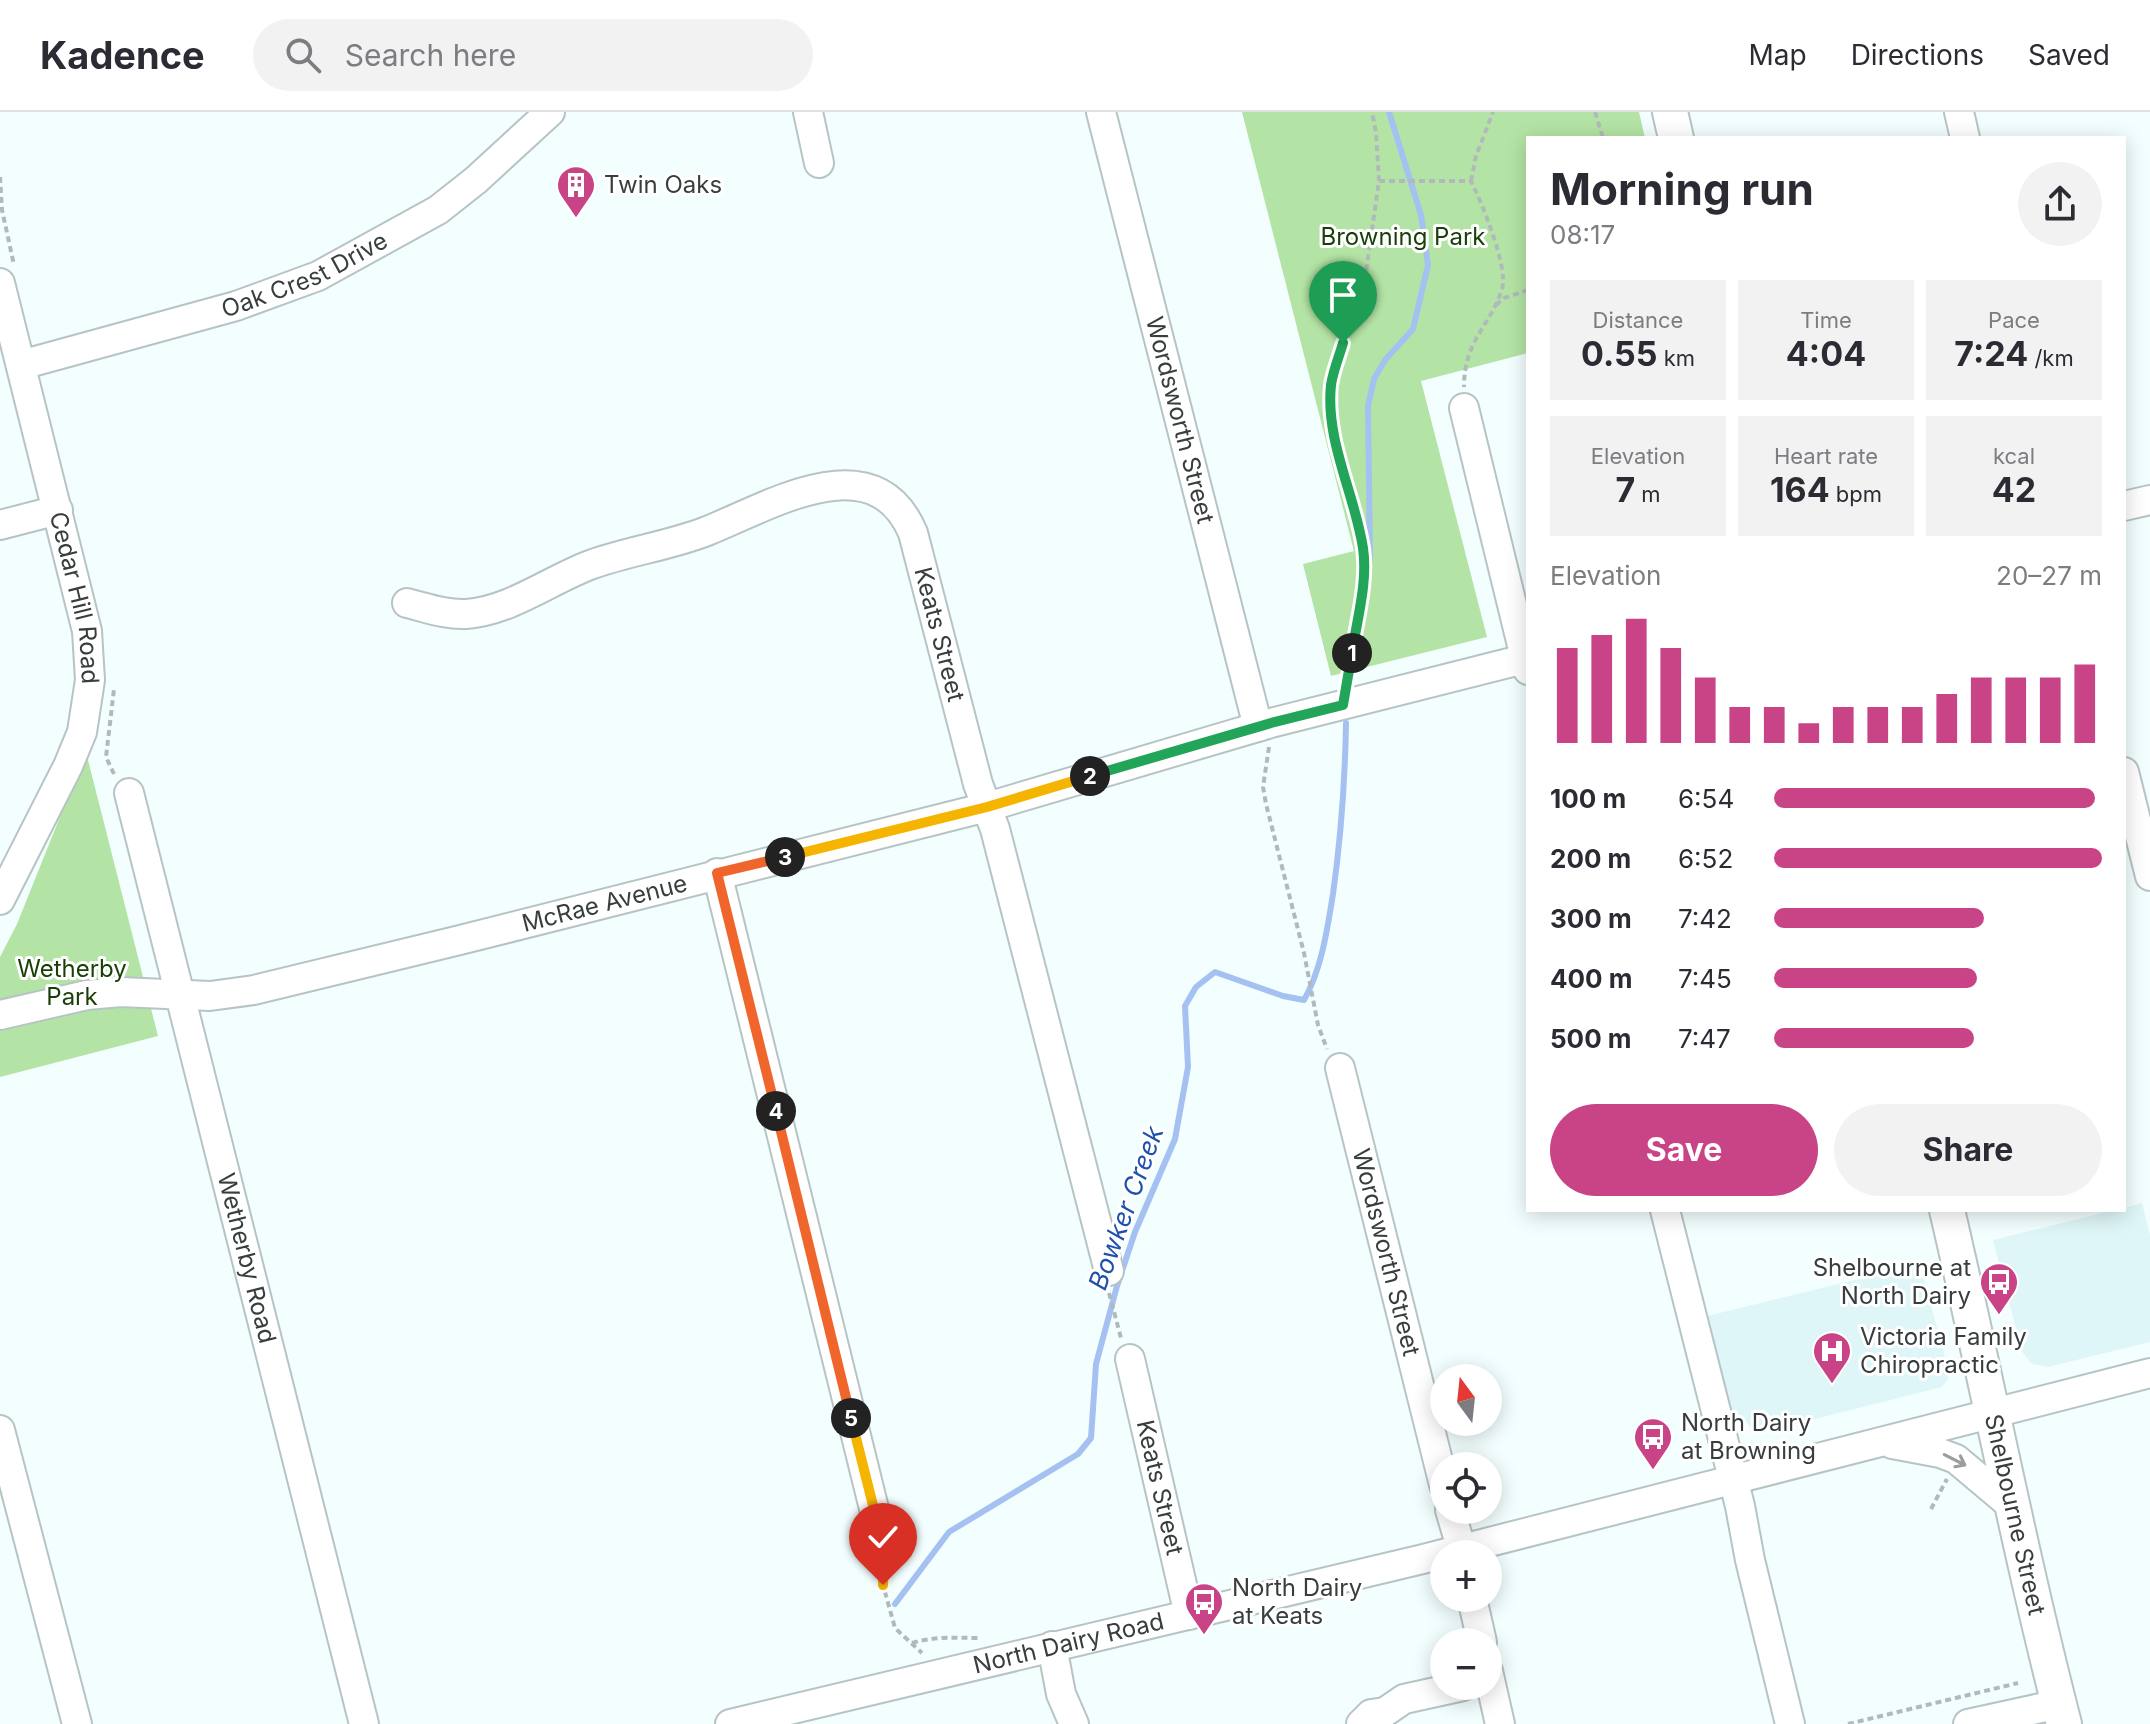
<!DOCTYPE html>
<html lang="en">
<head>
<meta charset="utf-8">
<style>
	:root { --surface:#fff; --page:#f2f2f3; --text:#2b2b33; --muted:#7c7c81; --line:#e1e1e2; --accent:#c94486 }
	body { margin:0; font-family:Inter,sans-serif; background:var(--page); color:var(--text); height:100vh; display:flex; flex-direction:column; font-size:30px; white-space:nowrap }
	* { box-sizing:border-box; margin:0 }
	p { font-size:26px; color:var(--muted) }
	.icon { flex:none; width:44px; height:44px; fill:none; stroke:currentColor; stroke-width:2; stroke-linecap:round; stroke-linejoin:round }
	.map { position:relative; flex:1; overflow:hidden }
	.side { position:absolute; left:1526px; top:24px; width:600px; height:1076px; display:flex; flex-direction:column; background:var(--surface); border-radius:0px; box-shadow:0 4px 20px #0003 }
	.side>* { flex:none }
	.needle { width:52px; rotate:345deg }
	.buttons { position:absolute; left:1430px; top:1252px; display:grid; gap:16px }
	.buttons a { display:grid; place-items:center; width:72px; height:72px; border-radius:50%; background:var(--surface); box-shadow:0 4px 20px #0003; font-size:40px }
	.pin { position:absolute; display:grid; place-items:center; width:68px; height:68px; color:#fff; margin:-82px -34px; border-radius:50% 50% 50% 0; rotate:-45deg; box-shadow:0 0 8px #0007 }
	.pin .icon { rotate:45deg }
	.km { position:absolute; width:40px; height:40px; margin:-20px; border-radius:50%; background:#222; color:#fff; font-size:22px; line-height:40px; text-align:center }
	.round { display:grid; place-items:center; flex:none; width:84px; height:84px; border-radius:42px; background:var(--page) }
	.overview { display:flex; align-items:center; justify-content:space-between; height:136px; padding:0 24px }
	h1 { font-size:44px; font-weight:700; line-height:60px }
	.figures { display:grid; grid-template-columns:repeat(3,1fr); gap:12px; height:136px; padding:8px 24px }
	.figures div { display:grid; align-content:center; border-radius:0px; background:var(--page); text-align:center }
	.figures b { font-size:34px; font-weight:700 }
	.figures small { font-size:22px; font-weight:400 }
	.figures p { font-size:22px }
	.chart { height:224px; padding:16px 24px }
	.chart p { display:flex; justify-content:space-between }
	.chart svg { width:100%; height:144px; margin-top:8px; stroke:var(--accent); stroke-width:6 }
	.button { display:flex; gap:16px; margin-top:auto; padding:16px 24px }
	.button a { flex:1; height:92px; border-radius:48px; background:var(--accent); color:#fff; font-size:32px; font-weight:700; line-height:92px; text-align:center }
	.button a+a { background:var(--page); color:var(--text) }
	ul { padding:0 24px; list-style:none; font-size:26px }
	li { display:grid; grid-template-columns:128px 96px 1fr; align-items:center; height:60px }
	li i { height:20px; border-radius:10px; background:var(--accent) }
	header { display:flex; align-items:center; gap:48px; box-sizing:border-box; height:112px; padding:0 40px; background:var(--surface); border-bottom:2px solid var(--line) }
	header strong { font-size:38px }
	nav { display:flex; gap:44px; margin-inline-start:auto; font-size:28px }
	.search { width:560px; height:72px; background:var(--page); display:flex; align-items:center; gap:20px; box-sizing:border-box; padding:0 28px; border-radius:44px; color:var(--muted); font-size:30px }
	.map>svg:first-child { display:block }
	.built { fill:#def6f7 }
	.green { fill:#b4e4a5 }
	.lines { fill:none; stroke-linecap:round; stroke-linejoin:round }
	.stream { stroke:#a5c1f2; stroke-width:6 }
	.minor-casing { stroke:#b6c4c5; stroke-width:32 }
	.major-casing { stroke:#b6c4c5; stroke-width:38 }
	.path { stroke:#b1baba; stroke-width:4; stroke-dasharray:6 4; stroke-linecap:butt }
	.minor { stroke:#fff; stroke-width:28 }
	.major { stroke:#fff; stroke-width:34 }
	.oneway { stroke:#9c9e9e }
	.split-1-casing { stroke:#fff; stroke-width:16 }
	.split-2-casing { stroke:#fff; stroke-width:16 }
	.split-3-casing { stroke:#fff; stroke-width:16 }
	.split-4-casing { stroke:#fff; stroke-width:16 }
	.split-5-casing { stroke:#fff; stroke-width:16 }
	.split-6-casing { stroke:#fff; stroke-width:16 }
	.split-1 { stroke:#22a559; stroke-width:10 }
	.split-2 { stroke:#22a559; stroke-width:10 }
	.split-3 { stroke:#f5b400; stroke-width:10 }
	.split-4 { stroke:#f0652b; stroke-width:10 }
	.split-5 { stroke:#f0652b; stroke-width:10 }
	.split-6 { stroke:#f5b400; stroke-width:10 }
	.labels { text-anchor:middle; stroke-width:6; stroke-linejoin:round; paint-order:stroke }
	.poi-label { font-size:24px; fill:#383d3e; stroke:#fff; text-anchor:start }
	.park-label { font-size:24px; fill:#183f07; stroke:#fff }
	.street-label { font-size:24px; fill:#383d3e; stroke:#fff }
	.water-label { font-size:26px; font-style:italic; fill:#1e51ac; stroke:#fff }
</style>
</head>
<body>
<header>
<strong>Kadence</strong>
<div class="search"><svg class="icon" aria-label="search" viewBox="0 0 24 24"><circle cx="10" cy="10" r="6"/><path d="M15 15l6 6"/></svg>Search here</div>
<nav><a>Map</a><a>Directions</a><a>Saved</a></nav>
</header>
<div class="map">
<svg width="2150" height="1612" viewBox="0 0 2150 1612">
	<rect width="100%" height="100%" fill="#f3fefe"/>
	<g class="built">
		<path d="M 2142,1091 L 2150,1123 L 2150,1230 L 2048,1255 L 2032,1252 L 2022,1240 L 1993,1128 L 2115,1098 L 2124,1098 L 2124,1096 Z"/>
		<path d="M 1920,1152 L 1948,1257 L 1948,1267 L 1942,1275 L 1767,1319 L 1752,1316 L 1744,1308 L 1728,1312 L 1703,1205 Z"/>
	</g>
	<g class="green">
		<path d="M 1242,0 L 1639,0 L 1645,26 L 1528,26 L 1528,241 L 1421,269 L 1487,525 L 1331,564 L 1303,452 L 1354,439 Z"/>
		<path d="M 86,640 L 158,924 L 0,965 L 0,845 L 17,812 Z"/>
	</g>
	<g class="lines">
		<g class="stream">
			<path d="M 1355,553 L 1370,444 L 1368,294 L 1374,267 L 1385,248 L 1413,217 L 1428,153 L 1421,103 L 1389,0"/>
			<path d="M 895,1492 L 949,1420 L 1078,1342 L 1091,1326 L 1096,1252 L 1117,1174 L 1135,1120 L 1175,1027 L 1188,955 L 1185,894 L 1196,875 L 1215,860 L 1283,884 L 1304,888 C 1322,856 1327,818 1333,782 C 1341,725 1345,669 1346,611"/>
		</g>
		<defs>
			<g id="minor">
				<path d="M 808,0 L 819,51"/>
				<path id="s1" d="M 1101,0 L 1258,615"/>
				<path d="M 1959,0 L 1965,26"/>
				<path id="s2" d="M 0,171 L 87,519 L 90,568 L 82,620 L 68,654 L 0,788"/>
				<path id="s3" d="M 21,253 L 236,194 L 318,164 L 438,98 L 476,68 L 550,0"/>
				<path d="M 1464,296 L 1528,558"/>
				<path d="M 2124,394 L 2150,388"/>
				<path d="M 0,413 L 58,398"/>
				<path id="s4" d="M 407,491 C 427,496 446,503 466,502 C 510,499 550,468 590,453 C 628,439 669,434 707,419 C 770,394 874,329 913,421 L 978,672 L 995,717 L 1109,1159"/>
				<path d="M 2124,660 L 2150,764"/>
				<path id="s5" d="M 129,681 L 364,1612"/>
				<path d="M 717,761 L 884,1437"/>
				<path id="s6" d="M 0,903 L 87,883 L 121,880 L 210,884 L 254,878 L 460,828 L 987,695 L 1271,611 L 1528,546"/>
				<path id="s7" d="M 1340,956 L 1444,1373"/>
				<path d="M 1665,1098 L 1740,1394 L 1750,1448 L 1790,1612"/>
				<path id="s8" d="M 1130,1247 L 1189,1503"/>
				<path d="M 0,1318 L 77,1612"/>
				<path d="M 1892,1332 L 1940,1341 L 1956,1347 L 2012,1394"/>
				<path d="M 1450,1398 L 1463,1442"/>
				<path d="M 1472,1486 L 1482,1530"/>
				<path d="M 1052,1534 L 1061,1582 L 1074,1612"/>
				<path d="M 1488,1559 L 1500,1612"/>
				<path id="s9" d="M 730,1612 L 1423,1447 L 2150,1261"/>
				<path d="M 1361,1612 L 1371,1602 L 1385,1600 L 1404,1587 L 1463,1574"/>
				<path d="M 1968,1612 L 2059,1592"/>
			</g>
			<g id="major">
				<path d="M 1670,0 L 1676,26"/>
				<path id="s10" d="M 1947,1098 C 1987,1269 2020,1442 2064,1612"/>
			</g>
		</defs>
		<use href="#minor" class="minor-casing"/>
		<use href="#major" class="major-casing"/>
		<g class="path">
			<path d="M 1595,0 L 1603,26"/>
			<path d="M 0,65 L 2,98 L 14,153"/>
			<path d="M 1379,69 L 1471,69 C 1481,89 1509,156 1502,177 C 1490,215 1464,228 1464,275"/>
			<path d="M 1471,69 L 1476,44 L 1493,0"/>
			<path d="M 1496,193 L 1504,186 L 1528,178"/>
			<path d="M 1347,567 L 1365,461 L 1363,438 L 1333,318 L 1331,273 L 1343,231 L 1363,181 L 1379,69 L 1376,21 L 1372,0"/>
			<path d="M 1269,635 L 1263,675 L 1266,692 L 1304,841 L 1318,913 L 1327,937"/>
			<path d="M 114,662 L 106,645 L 114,577"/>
			<path d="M 1109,1181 L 1121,1226"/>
			<path d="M 1931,1397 L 1947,1367"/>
			<path d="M 883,1460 L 883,1473 L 895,1516 L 922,1541"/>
			<path d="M 912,1531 C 935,1524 956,1526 980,1526"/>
			<path d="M 1848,1612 L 2018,1571"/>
		</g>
		<use href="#minor" class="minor"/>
		<use href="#major" class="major"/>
	</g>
	<defs><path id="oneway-shaft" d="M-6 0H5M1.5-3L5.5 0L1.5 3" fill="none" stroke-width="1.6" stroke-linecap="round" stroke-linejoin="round" transform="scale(2)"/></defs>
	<use class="oneway" href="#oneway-shaft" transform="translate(1955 1348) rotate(27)"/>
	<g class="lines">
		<defs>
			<path id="split-1" d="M 1343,231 C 1339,245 1333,259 1331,273 C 1325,328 1355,383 1363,436 C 1368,470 1357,507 1352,541"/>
			<path id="split-2" d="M 1090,664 L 1271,611 L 1343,593 L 1352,541"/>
			<path id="split-3" d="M 785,745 L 987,695 L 1090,664"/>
			<path id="split-4" d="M 776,999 L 717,761 L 785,745"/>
			<path id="split-5" d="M 776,999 L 851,1306"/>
			<path id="split-6" d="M 851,1306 L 884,1437 L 883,1473"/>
		</defs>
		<use href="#split-1" class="split-1-casing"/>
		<use href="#split-2" class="split-2-casing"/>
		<use href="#split-3" class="split-3-casing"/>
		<use href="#split-4" class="split-4-casing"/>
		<use href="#split-5" class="split-5-casing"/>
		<use href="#split-6" class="split-6-casing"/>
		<use href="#split-1" class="split-1"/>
		<use href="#split-2" class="split-2"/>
		<use href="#split-3" class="split-3"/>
		<use href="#split-4" class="split-4"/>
		<use href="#split-5" class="split-5"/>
		<use href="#split-6" class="split-6"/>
	</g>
	<defs>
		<symbol id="building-pin" viewBox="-11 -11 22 30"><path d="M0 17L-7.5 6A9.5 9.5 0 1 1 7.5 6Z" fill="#c94486" stroke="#fff"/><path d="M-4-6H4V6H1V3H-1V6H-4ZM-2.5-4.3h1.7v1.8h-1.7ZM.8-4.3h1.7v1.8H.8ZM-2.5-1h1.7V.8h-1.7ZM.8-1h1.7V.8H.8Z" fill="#fff"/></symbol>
		<symbol id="bus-pin" viewBox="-11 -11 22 30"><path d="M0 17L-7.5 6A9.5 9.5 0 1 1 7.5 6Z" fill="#c94486" stroke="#fff"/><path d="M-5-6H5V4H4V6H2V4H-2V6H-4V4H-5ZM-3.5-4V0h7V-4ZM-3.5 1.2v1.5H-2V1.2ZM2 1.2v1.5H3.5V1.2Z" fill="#fff"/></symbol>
		<symbol id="hospital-pin" viewBox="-11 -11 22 30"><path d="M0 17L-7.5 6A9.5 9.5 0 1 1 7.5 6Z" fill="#c94486" stroke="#fff"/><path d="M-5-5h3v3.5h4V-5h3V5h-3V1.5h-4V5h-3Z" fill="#fff"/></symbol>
	</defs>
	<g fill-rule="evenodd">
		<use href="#building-pin" x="554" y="51" width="44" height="60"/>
		<use href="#bus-pin" x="1977" y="1148" width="44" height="60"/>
		<use href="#hospital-pin" x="1810" y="1217" width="44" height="60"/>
		<use href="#bus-pin" x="1631" y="1303" width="44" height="60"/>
		<use href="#bus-pin" x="1182" y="1468" width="44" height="60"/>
	</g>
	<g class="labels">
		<g class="poi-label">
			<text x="604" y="81">Twin Oaks</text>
			<text x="1971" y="1164" text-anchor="end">Shelbourne at<tspan x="1971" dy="28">North Dairy</tspan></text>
			<text x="1860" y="1233">Victoria Family<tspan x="1860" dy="28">Chiropractic</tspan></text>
			<text x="1681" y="1319">North Dairy<tspan x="1681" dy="28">at Browning</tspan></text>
			<text x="1232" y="1484">North Dairy<tspan x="1232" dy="28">at Keats</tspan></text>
		</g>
		<g class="park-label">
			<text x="1403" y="133">Browning Park</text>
			<text x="72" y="865">Wetherby<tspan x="72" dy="28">Park</tspan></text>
		</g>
		<g class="street-label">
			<text dy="8" stroke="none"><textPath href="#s3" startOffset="298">Oak Crest Drive</textPath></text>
			<text dy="8" stroke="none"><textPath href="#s1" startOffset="318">Wordsworth Street</textPath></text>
			<text dy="8" stroke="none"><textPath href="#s2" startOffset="324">Cedar Hill Road</textPath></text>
			<text dy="8" stroke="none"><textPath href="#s4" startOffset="656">Keats Street</textPath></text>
			<text dy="8" stroke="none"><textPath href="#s6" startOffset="618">McRae Avenue</textPath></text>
			<text dy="8" stroke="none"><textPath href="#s7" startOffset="190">Wordsworth Street</textPath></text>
			<text dy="8" stroke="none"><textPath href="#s5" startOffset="480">Wetherby Road</textPath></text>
			<text dy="8" stroke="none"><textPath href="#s8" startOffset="132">Keats Street</textPath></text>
			<text dy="8" stroke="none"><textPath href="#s10" startOffset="312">Shelbourne Street</textPath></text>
			<text dy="8" stroke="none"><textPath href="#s9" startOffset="348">North Dairy Road</textPath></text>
		</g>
		<g class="water-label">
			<text transform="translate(1126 1096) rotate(-70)" y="9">Bowker Creek</text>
		</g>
	</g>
</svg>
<div class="buttons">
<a><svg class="needle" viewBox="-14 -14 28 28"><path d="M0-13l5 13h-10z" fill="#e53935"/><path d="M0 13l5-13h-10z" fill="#7c7c81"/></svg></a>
<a><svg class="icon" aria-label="locate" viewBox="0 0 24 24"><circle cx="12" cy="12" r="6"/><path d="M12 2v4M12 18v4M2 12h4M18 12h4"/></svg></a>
<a>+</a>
<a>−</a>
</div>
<div class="pin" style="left:1343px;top:231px;background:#1e9e55"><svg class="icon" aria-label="arrive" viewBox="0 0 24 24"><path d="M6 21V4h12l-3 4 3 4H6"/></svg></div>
<div class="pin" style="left:883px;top:1473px;background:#d93025"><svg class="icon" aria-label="check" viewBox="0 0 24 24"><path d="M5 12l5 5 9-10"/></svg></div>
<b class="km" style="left:1352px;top:541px">1</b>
<b class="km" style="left:1090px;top:664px">2</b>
<b class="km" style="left:785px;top:745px">3</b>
<b class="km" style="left:776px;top:999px">4</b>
<b class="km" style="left:851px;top:1306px">5</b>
<section class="side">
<div class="overview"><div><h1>Morning run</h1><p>08:17</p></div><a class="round"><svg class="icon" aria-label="share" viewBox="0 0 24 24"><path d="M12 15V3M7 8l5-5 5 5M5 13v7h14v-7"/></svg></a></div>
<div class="figures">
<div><p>Distance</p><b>0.55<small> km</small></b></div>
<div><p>Time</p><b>4:04</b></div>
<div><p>Pace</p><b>7:24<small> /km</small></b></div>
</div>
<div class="figures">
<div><p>Elevation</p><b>7<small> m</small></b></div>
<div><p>Heart rate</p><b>164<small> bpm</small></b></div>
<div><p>kcal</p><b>42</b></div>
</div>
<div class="chart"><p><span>Elevation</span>20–27 m</p>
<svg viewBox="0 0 160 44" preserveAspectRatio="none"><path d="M5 44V15M15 44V11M25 44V6M35 44V15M45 44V24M55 44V33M65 44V33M75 44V38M85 44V33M95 44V33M105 44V33M115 44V29M125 44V24M135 44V24M145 44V24M155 44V20"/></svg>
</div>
<ul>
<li><b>100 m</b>6:54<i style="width:98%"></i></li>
<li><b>200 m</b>6:52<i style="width:100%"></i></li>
<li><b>300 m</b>7:42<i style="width:64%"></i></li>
<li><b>400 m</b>7:45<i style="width:62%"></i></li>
<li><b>500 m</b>7:47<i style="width:61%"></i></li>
</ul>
<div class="button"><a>Save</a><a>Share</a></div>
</section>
</div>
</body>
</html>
